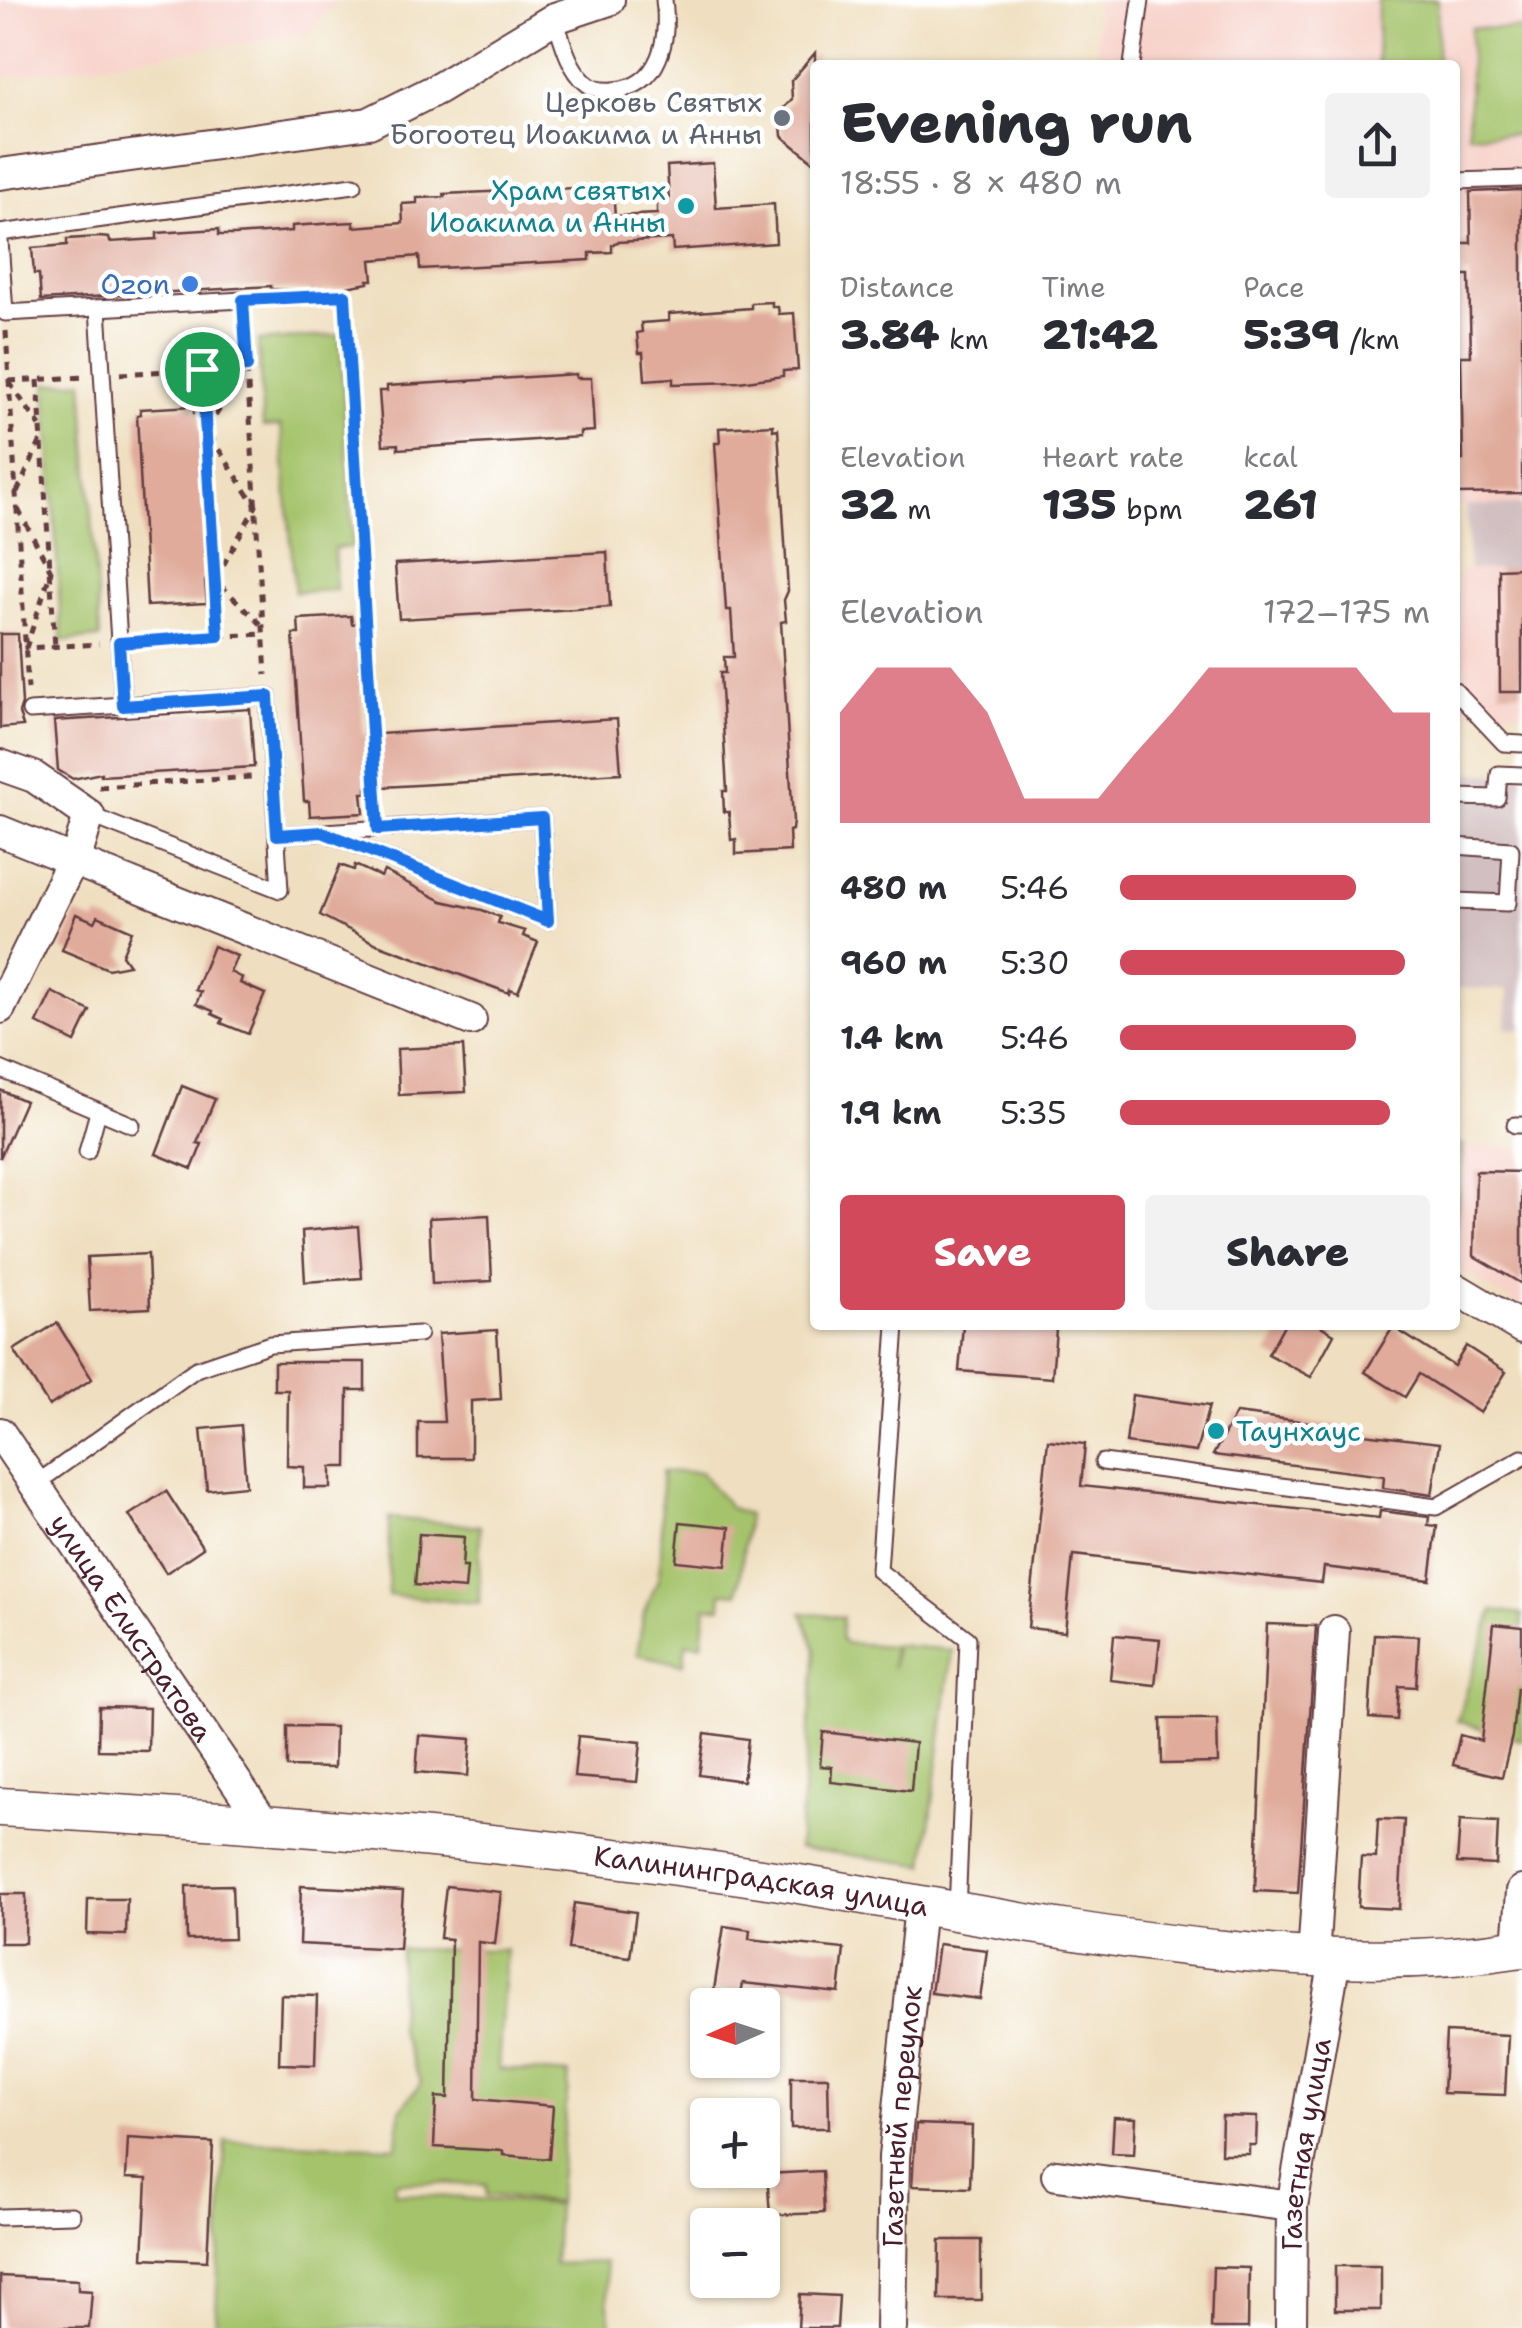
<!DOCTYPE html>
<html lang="en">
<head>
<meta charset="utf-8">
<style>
	:root { --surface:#fff; --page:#f2f2f3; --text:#2b2b33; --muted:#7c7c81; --accent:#d1495b }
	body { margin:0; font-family:"Shantell Sans",sans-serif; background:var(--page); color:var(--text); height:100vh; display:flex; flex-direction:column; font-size:38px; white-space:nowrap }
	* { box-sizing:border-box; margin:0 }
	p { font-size:32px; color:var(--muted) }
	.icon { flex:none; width:55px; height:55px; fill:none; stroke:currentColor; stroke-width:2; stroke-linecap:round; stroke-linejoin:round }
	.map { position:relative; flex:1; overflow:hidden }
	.side { position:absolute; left:810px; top:60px; width:650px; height:1270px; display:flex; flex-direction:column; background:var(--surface); border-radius:10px; box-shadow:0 2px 8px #0004 }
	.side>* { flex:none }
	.needle { width:65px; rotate:267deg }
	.controls { position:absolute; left:690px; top:1988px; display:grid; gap:20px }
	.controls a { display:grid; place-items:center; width:90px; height:90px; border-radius:10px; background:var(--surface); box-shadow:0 2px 8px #0004; font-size:50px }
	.pin { position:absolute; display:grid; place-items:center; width:85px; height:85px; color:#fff; margin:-42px; border:5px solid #fff; border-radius:50%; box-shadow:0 2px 10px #0007 }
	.round { display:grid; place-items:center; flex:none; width:105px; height:105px; border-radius:10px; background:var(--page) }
	.headline { display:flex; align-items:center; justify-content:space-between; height:170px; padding:0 30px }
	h1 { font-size:55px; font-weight:800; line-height:75px }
	.metrics { display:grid; grid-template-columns:repeat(3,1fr); gap:15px; height:170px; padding:10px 30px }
	.metrics div { display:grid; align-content:center }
	.metrics b { font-size:42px; font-weight:800 }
	.metrics small { font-size:28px; font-weight:400 }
	.metrics p { font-size:28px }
	.chart { height:280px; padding:20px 30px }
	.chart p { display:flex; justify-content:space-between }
	.chart svg { width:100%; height:180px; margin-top:10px; fill:var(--accent); opacity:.7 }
	.primary-button { display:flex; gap:20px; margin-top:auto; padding:20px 30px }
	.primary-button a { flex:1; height:115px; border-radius:10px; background:var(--accent); color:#fff; font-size:40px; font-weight:800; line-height:115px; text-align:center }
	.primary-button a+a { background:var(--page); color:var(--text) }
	ul { padding:0 30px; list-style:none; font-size:32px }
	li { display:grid; grid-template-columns:160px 120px 1fr; align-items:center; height:75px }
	li i { height:25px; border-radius:12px; background:var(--accent) }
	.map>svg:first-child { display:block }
	.built { fill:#f7d1c9 }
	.industrial { fill:#d2bfc1 }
	.green { fill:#a4c36b; stroke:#77714b; stroke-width:2.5 }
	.building { fill:#e0ab9b }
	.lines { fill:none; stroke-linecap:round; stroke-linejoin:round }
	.service-casing { stroke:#633c41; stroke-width:19 }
	.minor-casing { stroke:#633c41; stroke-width:34 }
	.tertiary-casing { stroke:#633c41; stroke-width:41 }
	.path { stroke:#633c41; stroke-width:5; stroke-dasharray:8 8; stroke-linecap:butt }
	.service { stroke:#fff; stroke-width:15 }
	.minor { stroke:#fff; stroke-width:30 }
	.tertiary { stroke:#fff; stroke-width:38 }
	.route-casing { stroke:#fff; stroke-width:20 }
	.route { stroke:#1a73e8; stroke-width:12 }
	.worship-dot { fill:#6b7280; stroke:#fff; stroke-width:4 }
	.culture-dot { fill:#0f9aa8; stroke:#fff; stroke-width:4 }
	.shop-dot { fill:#3f7fe0; stroke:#fff; stroke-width:4 }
	.labels { text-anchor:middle; stroke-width:9; stroke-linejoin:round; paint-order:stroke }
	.worship-label { font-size:28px; fill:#5b616d; stroke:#fff; text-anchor:end }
	.culture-label { font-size:28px; fill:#0d838f; stroke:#fff; text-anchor:end }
	.shop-label { font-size:28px; fill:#366cbe; stroke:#fff; text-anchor:end }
	.street-label { font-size:28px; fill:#4a1f2b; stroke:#fff }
</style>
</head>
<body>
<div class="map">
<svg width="1522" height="2328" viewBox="0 0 1522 2328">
	<rect width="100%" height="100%" fill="#fff"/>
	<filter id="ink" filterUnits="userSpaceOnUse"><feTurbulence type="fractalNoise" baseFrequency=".01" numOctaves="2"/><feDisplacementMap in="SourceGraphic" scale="20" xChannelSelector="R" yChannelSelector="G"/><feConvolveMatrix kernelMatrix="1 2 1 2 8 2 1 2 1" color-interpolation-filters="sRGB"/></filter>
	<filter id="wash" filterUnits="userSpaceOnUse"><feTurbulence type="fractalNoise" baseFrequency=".0048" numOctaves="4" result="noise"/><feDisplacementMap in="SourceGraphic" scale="40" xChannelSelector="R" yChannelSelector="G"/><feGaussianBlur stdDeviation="2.25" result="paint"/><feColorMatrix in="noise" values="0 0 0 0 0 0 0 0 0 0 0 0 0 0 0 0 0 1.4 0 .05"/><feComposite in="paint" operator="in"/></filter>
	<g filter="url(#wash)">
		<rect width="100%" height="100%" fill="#efdfc0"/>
		<g class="built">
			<path d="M 0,0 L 339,0 L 308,34 L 0,78 Z"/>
			<path d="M 1095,0 L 1522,0 L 1522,505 L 1455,506 L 1455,65 L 1098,65 Z"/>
			<path d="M 1522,568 L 1522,711 L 1455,710 L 1455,597 L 1461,570 Z"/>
			<path d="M 1463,1145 L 1522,1149 L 1522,1307 L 1455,1268 L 1455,1229 Z"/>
		</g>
		<g class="industrial">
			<path d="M 1522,505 L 1522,568 L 1469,570 L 1466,506 Z"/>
			<path d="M 1455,772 L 1522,775 L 1522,1029 L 1506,1028 L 1508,990 L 1455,988 Z"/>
		</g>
		<g class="green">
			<path d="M 1378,0 L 1438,0 L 1437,65 L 1377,65 Z"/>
			<path d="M 1471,28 L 1522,29 L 1522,135 L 1468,134 Z"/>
			<path d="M 340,335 L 353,547 L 334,548 L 336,590 L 295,592 L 281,426 L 263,427 L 258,341 Z"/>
			<path d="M 83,381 L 100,638 L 62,641 L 46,384 Z"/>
			<path d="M 1455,1144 L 1463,1145 L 1455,1229 Z"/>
			<path d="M 662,1472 L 700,1472 L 730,1507 L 748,1515 L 738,1593 L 722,1592 L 721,1607 L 706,1607 L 702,1644 L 686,1643 L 684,1663 L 680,1664 L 637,1654 L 644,1613 L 658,1579 L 661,1556 Z"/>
			<path d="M 389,1518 L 480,1526 L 479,1603 L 388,1595 Z"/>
			<path d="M 1493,1610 L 1522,1614 L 1522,1740 L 1457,1721 Z"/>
			<path d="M 802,1613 L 843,1617 L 841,1638 L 845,1643 L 892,1646 L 892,1668 L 895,1645 L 952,1650 L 925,1865 L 798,1848 L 816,1650 Z"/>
			<path d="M 400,1949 L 506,1950 L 498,2069 L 569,2074 L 557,2203 L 486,2195 L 486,2185 L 396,2182 L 395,2193 L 557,2205 L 554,2264 L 605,2262 L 611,2328 L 215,2328 L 225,2141 L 397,2147 L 400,2110 L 421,2083 L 399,2028 Z"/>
		</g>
		<g id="blocks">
			<g class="building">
				<path d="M 815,53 L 815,163 L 782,136 L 780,112 L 792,99 L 791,81 Z"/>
				<path d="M 713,163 L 716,208 L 774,204 L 776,243 L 673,250 L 672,239 L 617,242 L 612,245 L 612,252 L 590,253 L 590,260 L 420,269 L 419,256 L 371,260 L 373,280 L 368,280 L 368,283 L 309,294 L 309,291 L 271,289 L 271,286 L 41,300 L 39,274 L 34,274 L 32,248 L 67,245 L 67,239 L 99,237 L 109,238 L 110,242 L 157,239 L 157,233 L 219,229 L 219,235 L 234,235 L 292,231 L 292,226 L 335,223 L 354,222 L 354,227 L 403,223 L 402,204 L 417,203 L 417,198 L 445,197 L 444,194 L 598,187 L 599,192 L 613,191 L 615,216 L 657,214 L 657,202 L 669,201 L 667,166 Z"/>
				<path d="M 1522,190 L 1522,493 L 1455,494 L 1455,460 L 1463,460 L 1461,356 L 1471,356 L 1469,275 L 1462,275 L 1461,243 L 1471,243 L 1470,192 Z"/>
				<path d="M 772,302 L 772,307 L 778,307 L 779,314 L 794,313 L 798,370 L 783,371 L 783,376 L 739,382 L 673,384 L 673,378 L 645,380 L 643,353 L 639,353 L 637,333 L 642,332 L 641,323 L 669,321 L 669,314 L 751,308 L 751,303 Z"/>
				<path d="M 576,374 L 576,378 L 591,378 L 594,431 L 580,432 L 580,437 L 398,449 L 398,444 L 383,445 L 379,391 L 387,391 L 387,386 Z"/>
				<path d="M 194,406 L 194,413 L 199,413 L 201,435 L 210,572 L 205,582 L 207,603 L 147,606 L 137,415 L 141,414 L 140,409 Z"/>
				<path d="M 773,425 L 773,430 L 778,429 L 788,591 L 784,600 L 786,621 L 781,622 L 793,821 L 792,830 L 789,831 L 790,851 L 736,854 L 736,839 L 731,840 L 729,812 L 724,812 L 723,791 L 727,791 L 720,673 L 725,673 L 724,657 L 734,657 L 731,610 L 726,610 L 715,443 L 720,443 L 719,428 Z"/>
				<path d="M 607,552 L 610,607 L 399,619 L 395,564 Z"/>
				<path d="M 1522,568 L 1522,692 L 1500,692 L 1499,569 Z"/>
				<path d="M 351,616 L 352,624 L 357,623 L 364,735 L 617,719 L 621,773 L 366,788 L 366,793 L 362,793 L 364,813 L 310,816 L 309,801 L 304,801 L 293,634 L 299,634 L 298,619 Z"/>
				<path d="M 0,634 L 18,634 L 22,704 L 19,713 L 23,726 L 0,728 Z"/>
				<path d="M 250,709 L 254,767 L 101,776 L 101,773 L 73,779 L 58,770 L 54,721 Z"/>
				<path d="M 340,865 L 354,870 L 355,865 L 381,877 L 384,871 L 442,901 L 482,910 L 500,917 L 498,923 L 525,931 L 523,936 L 538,942 L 518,992 L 510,989 L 509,993 L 377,944 L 320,915 Z"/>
				<path d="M 76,914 L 95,922 L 98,916 L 132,931 L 122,955 L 129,965 L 108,969 L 62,950 Z"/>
				<path d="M 213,946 L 237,956 L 230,972 L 242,978 L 240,983 L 265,994 L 248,1034 L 221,1023 L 223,1019 L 212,1014 L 213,1011 L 196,1004 L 201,992 L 195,990 Z"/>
				<path d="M 52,992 L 90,1011 L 75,1042 L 37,1023 Z"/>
				<path d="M 463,1046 L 466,1092 L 399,1095 L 397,1049 Z"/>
				<path d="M 182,1086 L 215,1099 L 197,1143 L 202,1144 L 192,1169 L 156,1154 Z"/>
				<path d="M 0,1090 L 25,1101 L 0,1158 Z"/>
				<path d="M 1476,1171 L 1522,1172 L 1522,1284 L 1474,1256 Z"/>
				<path d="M 489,1215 L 492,1281 L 432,1284 L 429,1218 Z"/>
				<path d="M 358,1226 L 362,1278 L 305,1282 L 302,1231 Z"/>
				<path d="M 148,1254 L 150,1308 L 90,1311 L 87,1257 Z"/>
				<path d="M 57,1323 L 92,1379 L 49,1406 L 14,1350 Z"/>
				<path d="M 963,1325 L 1056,1329 L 1052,1378 L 959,1371 Z"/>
				<path d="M 1284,1325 L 1319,1325 L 1334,1334 L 1311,1377 L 1268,1354 Z"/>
				<path d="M 1393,1327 L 1454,1366 L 1466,1346 L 1506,1372 L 1480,1413 L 1419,1374 L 1405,1397 L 1365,1372 Z"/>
				<path d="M 497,1330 L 501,1399 L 471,1401 L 471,1458 L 418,1458 L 418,1422 L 444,1422 L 438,1334 Z"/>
				<path d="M 274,1362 L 365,1362 L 365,1390 L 348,1390 L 347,1467 L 331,1467 L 331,1488 L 304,1488 L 304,1467 L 287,1466 L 288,1390 L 274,1390 Z"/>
				<path d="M 1132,1395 L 1209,1406 L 1196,1452 L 1126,1443 Z"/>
				<path d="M 1236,1413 L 1356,1428 L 1355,1433 L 1440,1443 L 1432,1495 L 1383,1488 L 1384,1476 L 1213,1455 Z"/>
				<path d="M 241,1425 L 246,1486 L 207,1490 L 201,1429 Z"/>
				<path d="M 1048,1440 L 1085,1444 L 1081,1486 L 1379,1518 L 1380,1511 L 1429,1517 L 1428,1525 L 1437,1526 L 1430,1580 L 1324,1567 L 1322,1583 L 1073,1555 L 1065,1632 L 1028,1628 Z"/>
				<path d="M 166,1491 L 203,1548 L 166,1573 L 129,1515 Z"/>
				<path d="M 680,1522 L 730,1527 L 726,1566 L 676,1561 Z"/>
				<path d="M 419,1534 L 464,1537 L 462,1567 L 467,1567 L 465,1589 L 415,1585 Z"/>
				<path d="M 1267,1624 L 1316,1626 L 1298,1893 L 1255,1891 Z"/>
				<path d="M 1494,1624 L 1522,1627 L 1522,1688 L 1517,1688 L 1512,1736 L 1502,1777 L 1453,1765 L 1460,1735 L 1481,1741 Z"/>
				<path d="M 1374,1634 L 1419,1636 L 1416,1687 L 1399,1686 L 1397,1720 L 1369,1718 Z"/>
				<path d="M 1114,1635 L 1160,1639 L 1155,1685 L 1110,1680 Z"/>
				<path d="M 99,1707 L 149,1708 L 148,1751 L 98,1750 Z"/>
				<path d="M 1161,1719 L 1217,1719 L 1218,1763 L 1162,1764 Z"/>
				<path d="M 287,1726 L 335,1727 L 334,1768 L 287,1767 Z"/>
				<path d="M 823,1732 L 915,1743 L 911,1791 L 831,1782 L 832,1767 L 820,1766 Z"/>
				<path d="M 705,1733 L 748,1739 L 743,1781 L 699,1775 Z"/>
				<path d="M 419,1735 L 471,1739 L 468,1776 L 416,1772 Z"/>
				<path d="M 578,1736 L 641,1742 L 637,1782 L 574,1777 Z"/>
				<path d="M 1378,1819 L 1404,1820 L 1399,1909 L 1358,1907 L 1361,1857 L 1376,1858 Z"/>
				<path d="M 1460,1820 L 1498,1822 L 1496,1865 L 1457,1863 Z"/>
				<path d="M 232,1885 L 234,1939 L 187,1940 L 186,1886 Z"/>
				<path d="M 301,1886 L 403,1891 L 399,1949 L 299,1944 Z"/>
				<path d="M 446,1886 L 501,1892 L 495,1944 L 478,1942 L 476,2099 L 553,2106 L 549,2159 L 503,2155 L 503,2151 L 434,2147 L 436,2097 L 448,2098 L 451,1939 L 440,1938 Z"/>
				<path d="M 0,1894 L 26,1894 L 25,1943 L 0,1943 Z"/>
				<path d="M 88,1899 L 127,1899 L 126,1935 L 87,1934 Z"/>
				<path d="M 574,1903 L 636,1912 L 630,1957 L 568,1949 Z"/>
				<path d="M 724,1926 L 750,1930 L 749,1939 L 844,1949 L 839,1993 L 743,1983 L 741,1994 L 714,1990 Z"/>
				<path d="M 938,1944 L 987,1950 L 980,1999 L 931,1993 Z"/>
				<path d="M 281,1995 L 317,1996 L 315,2065 L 279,2064 Z"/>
				<path d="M 1446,2032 L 1508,2035 L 1505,2095 L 1443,2093 Z"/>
				<path d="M 791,2077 L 828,2077 L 829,2128 L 791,2128 Z"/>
				<path d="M 1222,2116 L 1257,2117 L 1256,2145 L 1249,2145 L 1249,2154 L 1221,2154 Z"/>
				<path d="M 1114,2117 L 1136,2118 L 1134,2154 L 1112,2153 Z"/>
				<path d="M 916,2124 L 972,2126 L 970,2188 L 912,2186 Z"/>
				<path d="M 128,2138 L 213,2143 L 207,2261 L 143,2258 L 147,2179 L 126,2178 Z"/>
				<path d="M 822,2171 L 824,2213 L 770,2215 L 767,2174 Z"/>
				<path d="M 940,2240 L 981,2240 L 981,2300 L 939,2300 Z"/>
				<rect x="1335" y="2266" width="46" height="44"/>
				<path d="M 1213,2267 L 1249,2268 L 1248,2328 L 1211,2328 Z"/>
				<path d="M 0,2276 L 78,2280 L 78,2290 L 92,2291 L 89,2328 L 0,2328 Z"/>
				<path d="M 800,2294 L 839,2296 L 837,2328 L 798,2328 Z"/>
			</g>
		</g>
	</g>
	<g filter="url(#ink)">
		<use href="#blocks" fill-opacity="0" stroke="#633c41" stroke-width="2.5"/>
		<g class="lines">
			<defs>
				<g id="service">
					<path d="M 555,18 C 562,39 568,67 585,82 C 592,89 604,91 614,90 C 661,87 669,38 664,0"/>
					<path d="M 1132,65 L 1141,0"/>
					<path d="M 1455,181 L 1522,179"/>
					<path d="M 0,233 L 354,185"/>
					<path d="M 0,241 L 5,313 L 243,300"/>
					<path d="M 98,308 L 123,705"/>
					<path d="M 1455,691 L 1504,743 L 1522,744"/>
					<path d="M 30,711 L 268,696 L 280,890 L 89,815"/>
					<path d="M 1455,797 L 1497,798 L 1499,774 L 1522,775"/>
					<path d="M 277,835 C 365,829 454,824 542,818 L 548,921 L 322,832"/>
					<path d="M 1455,846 L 1511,850 L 1508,903 L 1455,901"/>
					<path d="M 0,1069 L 132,1125"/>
					<path d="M 1515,1125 L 1522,1125"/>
					<path d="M 87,1152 L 98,1112"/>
					<path d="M 896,1325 L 879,1571 L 968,1639 L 957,1912"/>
					<path d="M 1103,1462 L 1436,1507 L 1522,1458"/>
					<path d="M 37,1483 L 196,1369 L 270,1344 L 419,1334"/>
					<path d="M 0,2217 L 72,2215"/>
				</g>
				<g id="minor">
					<path d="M 0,174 L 369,123 L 439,88 L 555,18 L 609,0"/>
					<path d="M 0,765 L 34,777 L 89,815 L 80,845 L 0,1008"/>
					<path d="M 0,831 L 471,1020"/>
					<path d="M 1455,1288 L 1522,1328"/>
					<path id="s1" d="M 0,1433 L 264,1823"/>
					<path d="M 1518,1948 L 1522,1891"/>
					<path d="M 1313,1959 L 1334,1631"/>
					<path d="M 1057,2175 L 1292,2206"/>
					<path id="s2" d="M 891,2328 L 894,2157 L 920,1906"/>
					<path id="s3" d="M 1291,2328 L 1292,2206 L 1335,1959"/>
				</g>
				<g id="tertiary">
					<path id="s4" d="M 0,1807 C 259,1822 518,1840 774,1880 C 924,1904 1072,1935 1223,1950 C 1323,1960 1422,1964 1522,1948"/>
				</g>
			</defs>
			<use href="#service" class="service-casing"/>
			<use href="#minor" class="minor-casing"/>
			<use href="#tertiary" class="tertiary-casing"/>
			<g class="path">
				<path d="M 262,299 L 345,295 L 377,811"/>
				<path d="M 244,321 L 266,675"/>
				<path d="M 6,331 L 28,689"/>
				<path d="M 202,369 L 218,636"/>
				<path d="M 246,369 L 206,430 L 256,506 L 215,580 L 262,625"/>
				<path d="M 120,374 L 247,366"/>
				<path d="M 38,380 L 55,647"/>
				<path d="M 9,381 L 85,377"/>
				<path d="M 9,382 L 40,426"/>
				<path d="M 17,492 L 42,438"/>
				<path d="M 18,509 L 51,571 L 26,648 L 99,644"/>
				<path d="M 139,641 L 263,634"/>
				<path d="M 99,787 L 252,777"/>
			</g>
			<use href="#service" class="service"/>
			<use href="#minor" class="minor"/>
			<use href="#tertiary" class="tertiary"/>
		</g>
	</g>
	<g class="lines" filter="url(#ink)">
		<defs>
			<path id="route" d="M 345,295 L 378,829 L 542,818 L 548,921 L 322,832 L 277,835 L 268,696 L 123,706 L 119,643 L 218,636 L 202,369 L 247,366 L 243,300 Z"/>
		</defs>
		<use href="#route" class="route-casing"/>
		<use href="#route" class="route"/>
	</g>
	<circle class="worship-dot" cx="782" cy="118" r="10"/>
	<g class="culture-dot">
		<circle cx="686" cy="206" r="10"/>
		<circle cx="1216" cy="1431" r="10"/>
	</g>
	<circle class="shop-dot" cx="190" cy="284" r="10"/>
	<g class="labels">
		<g class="worship-label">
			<text x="762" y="112">Церковь Святых<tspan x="762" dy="32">Богоотец Иоакима и Анны</tspan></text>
		</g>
		<g class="culture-label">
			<text x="666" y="200">Храм святых<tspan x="666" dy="32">Иоакима и Анны</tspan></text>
			<text x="1236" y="1441" text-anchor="start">Таунхаус</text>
		</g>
		<g class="shop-label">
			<text x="170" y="294">Ozon</text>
		</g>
		<g class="street-label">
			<text dy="10" stroke="none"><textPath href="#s1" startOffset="235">улица Елистратова</textPath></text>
			<text dy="10" stroke="none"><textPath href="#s4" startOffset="765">Калининградская улица</textPath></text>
			<text dy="10" stroke="none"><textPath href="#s2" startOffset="212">Газетный переулок</textPath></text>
			<text dy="10" stroke="none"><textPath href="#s3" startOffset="185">Газетная улица</textPath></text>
		</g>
	</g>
</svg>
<div class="controls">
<a><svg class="needle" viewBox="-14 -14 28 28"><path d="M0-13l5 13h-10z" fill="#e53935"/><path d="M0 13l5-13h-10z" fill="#7c7c81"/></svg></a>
<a>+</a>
<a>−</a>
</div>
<div class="pin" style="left:202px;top:369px;background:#1e9e55"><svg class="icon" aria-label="arrive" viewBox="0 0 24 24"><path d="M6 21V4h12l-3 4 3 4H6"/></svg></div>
<section class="side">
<div class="headline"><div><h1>Evening run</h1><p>18:55 · 8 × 480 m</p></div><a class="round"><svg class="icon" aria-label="share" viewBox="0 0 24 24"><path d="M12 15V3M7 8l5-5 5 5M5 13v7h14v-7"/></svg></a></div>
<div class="metrics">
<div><p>Distance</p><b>3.84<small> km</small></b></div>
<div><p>Time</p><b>21:42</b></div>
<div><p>Pace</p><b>5:39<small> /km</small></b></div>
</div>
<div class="metrics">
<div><p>Elevation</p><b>32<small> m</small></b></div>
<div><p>Heart rate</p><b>135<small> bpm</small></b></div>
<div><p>kcal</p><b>261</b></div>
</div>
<div class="chart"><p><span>Elevation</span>172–175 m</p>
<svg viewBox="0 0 160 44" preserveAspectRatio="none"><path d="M0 44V17L10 6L20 6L30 6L40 17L50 38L60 38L70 38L80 27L90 17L100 6L110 6L120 6L130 6L140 6L150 17L160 17V44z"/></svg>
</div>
<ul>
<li><b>480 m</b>5:46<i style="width:76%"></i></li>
<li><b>960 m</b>5:30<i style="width:92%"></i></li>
<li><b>1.4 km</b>5:46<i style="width:76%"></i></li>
<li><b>1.9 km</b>5:35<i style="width:87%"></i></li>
</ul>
<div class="primary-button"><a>Save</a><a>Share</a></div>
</section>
</div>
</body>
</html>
